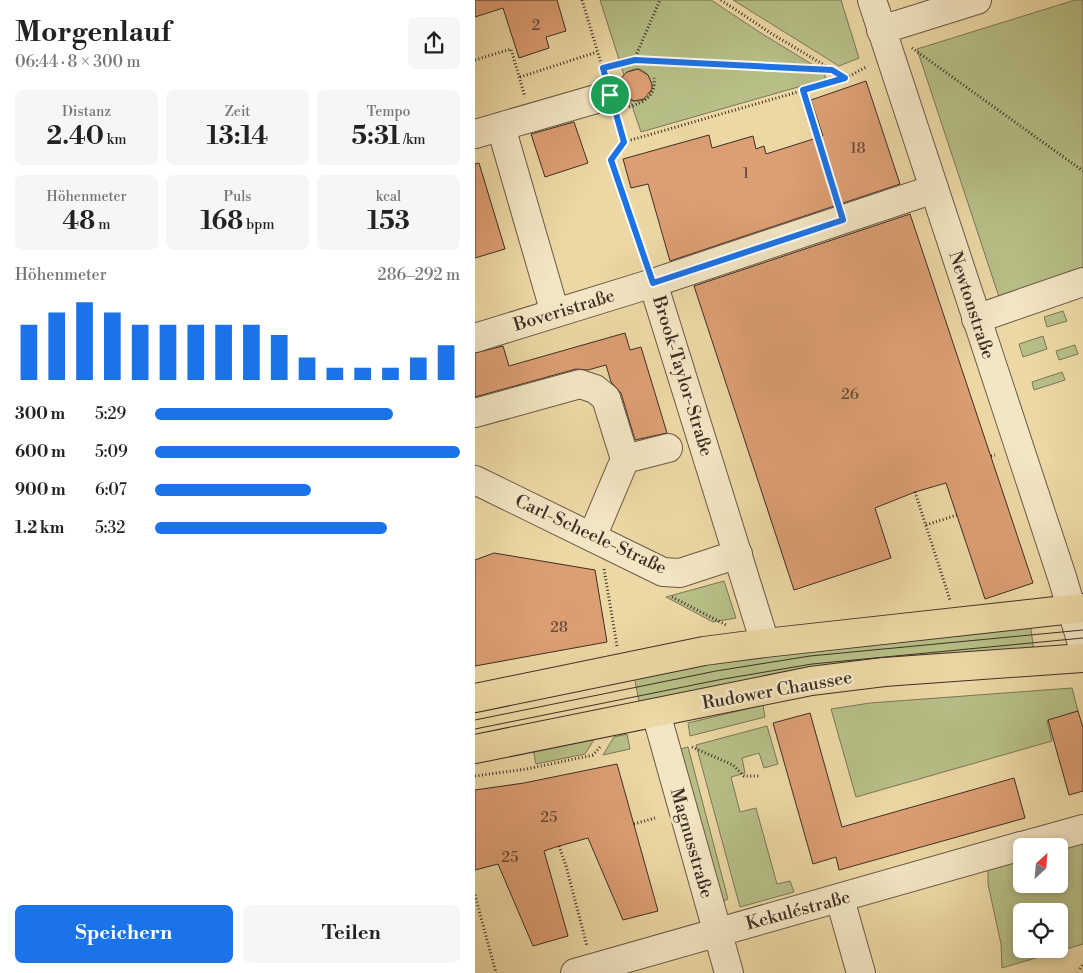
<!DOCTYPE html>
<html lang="de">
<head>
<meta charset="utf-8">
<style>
	:root { --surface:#fff; --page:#f6f6f6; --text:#222; --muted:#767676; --accent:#1a73e8 }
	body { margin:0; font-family:"Libre Bodoni",serif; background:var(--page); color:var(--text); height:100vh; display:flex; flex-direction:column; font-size:19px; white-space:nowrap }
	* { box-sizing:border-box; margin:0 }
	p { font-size:16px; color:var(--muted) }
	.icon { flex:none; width:28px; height:28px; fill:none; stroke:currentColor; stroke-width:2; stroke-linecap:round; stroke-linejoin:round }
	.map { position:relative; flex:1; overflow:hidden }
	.panel { display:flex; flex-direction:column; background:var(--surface); width:475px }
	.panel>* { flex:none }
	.needle { width:32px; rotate:26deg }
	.fabs { position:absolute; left:538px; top:838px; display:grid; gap:10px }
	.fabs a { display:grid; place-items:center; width:55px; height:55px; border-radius:8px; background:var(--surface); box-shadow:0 2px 8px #0003; font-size:25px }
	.pin { position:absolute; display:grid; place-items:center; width:42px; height:42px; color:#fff; margin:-21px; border:2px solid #fff; border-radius:50%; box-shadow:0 1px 5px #0007 }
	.round { display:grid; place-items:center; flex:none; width:52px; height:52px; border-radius:8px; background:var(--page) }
	.headline { display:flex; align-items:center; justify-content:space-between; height:85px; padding:0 15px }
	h1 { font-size:28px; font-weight:800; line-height:38px }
	.stats { display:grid; grid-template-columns:repeat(3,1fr); gap:8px; height:85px; padding:5px 15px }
	.stats div { display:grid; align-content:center; border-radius:8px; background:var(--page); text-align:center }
	.stats b { font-size:25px; font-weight:800 }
	.stats small { font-size:14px; font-weight:400 }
	.stats p { font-size:14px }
	.chart { height:140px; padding:10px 15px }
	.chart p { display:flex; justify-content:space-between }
	.chart svg { width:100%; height:90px; margin-top:5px; stroke:var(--accent); stroke-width:6 }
	.cta { display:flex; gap:10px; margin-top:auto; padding:10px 15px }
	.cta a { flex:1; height:58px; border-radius:8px; background:var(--accent); color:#fff; font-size:20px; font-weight:800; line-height:58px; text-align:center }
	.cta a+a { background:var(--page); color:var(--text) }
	ul { padding:0 15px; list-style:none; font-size:16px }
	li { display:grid; grid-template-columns:80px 60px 1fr; align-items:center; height:38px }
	li i { height:12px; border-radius:6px; background:var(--accent) }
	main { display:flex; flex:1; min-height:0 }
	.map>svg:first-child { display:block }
	.green { fill:#b7bf87; stroke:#7b7656; fill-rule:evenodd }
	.building { fill:#dc9e73; stroke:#3f2e26 }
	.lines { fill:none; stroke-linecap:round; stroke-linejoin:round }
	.minor-casing { stroke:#6a5846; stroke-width:30 }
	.major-casing { stroke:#3f2e26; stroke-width:30 }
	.path { stroke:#3f2e26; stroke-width:3; stroke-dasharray:1 2.5; stroke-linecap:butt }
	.minor { stroke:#f3e6c4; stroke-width:28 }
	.major { stroke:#ecd8a5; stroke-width:28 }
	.tram { stroke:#3f2e26; stroke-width:1 }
	.route-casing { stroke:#fff; stroke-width:10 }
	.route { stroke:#1a73e8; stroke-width:6 }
	.labels { text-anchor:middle; stroke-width:5; stroke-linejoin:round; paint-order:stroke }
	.number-label { font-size:15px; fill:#664a39 }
	.street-label { font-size:18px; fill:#3f2e26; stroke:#f3e6c4 }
</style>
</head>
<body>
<main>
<section class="panel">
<div class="headline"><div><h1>Morgenlauf</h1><p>06:44 · 8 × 300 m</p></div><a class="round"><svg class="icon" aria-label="share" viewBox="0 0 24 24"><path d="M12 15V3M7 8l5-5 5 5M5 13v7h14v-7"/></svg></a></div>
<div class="stats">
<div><p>Distanz</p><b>2.40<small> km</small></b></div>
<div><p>Zeit</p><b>13:14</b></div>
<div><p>Tempo</p><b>5:31<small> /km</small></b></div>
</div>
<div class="stats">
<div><p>Höhenmeter</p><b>48<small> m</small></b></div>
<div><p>Puls</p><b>168<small> bpm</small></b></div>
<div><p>kcal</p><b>153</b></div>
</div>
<div class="chart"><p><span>Höhenmeter</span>286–292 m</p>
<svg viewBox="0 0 160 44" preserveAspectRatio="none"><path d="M5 44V17M15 44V11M25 44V6M35 44V11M45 44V17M55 44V17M65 44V17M75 44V17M85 44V17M95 44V22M105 44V33M115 44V38M125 44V38M135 44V38M145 44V33M155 44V27"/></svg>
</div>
<ul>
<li><b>300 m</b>5:29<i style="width:78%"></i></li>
<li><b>600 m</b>5:09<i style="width:100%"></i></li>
<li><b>900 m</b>6:07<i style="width:51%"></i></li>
<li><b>1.2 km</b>5:32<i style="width:76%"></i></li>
</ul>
<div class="cta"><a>Speichern</a><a>Teilen</a></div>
</section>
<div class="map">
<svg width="608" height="973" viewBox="0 0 608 973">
	<rect width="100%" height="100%" fill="#ecd8a5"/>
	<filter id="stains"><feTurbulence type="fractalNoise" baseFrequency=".004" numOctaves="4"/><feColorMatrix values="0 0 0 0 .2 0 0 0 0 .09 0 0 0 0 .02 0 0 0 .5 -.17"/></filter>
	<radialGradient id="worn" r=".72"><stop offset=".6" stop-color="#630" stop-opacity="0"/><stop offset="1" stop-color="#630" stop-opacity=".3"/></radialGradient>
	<g class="green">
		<path d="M 125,0 L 236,0 L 289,35 L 348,71 L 351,79 L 166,132 L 155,100 C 191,110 176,50 149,75 Z"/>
		<path d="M 258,0 L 366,0 L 384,58 L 364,66 Z"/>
		<path d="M 600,0 L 608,0 L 608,269 L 524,297 L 442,49 Z"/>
		<path d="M 588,311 L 592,321 L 572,327 L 569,317 Z"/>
		<path d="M 568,336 L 572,349 L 548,357 L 544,344 Z"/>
		<path d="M 600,345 L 603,354 L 584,360 L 581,351 Z"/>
		<path d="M 587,372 L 590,380 L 559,390 L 557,382 Z"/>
		<path d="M 249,581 L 261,618 L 238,622 L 191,597 Z"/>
		<path d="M 555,622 L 559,652 L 165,706 L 159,676 L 243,659 Z"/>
		<path d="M 597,688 L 603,711 L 572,721 L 577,741 L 381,797 L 356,709 L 395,703 Z"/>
		<path d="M 288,705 L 290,717 L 215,736 L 213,723 Z"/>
		<path d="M 292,726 L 303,764 L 289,768 L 284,753 L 267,758 L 270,773 L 256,777 L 265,812 L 281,808 L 302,884 L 315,881 L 319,892 L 265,907 L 221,745 Z"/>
		<path d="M 152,734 L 155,749 L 128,755 L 139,737 Z"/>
		<path d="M 122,735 L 110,754 L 61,764 L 58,749 Z"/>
		<path d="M 213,747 L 253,899 L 241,904 L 198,751 Z"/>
		<path d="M 608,842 L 608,944 L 527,968 L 526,944 L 513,884 L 513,869 L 546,860 L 546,884 L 584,884 L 584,849 ZM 546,911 L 584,911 L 584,949 L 546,949 Z"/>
	</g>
	<g class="building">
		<path d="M 0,0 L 82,0 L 91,31 L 71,37 L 74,48 L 44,58 L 28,8 L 0,17 Z"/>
		<path d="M 163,69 L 173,75 L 177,84 L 177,89 L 169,99 L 159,101 L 150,96 L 150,90 L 145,83 L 147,77 L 152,72 Z"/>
		<path d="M 391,81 L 425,184 L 195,261 L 173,184 L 156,188 L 148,159 L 234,135 L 237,148 L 278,136 L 281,149 L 289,146 L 291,154 L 348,136 L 336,100 Z"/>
		<path d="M 99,122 L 113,163 L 70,177 L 56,134 Z"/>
		<path d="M 4,163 L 30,249 L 0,258 L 0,164 Z"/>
		<path d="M 435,214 L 558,583 L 510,599 L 471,483 L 440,492 L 400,508 L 416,558 L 319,590 L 219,286 Z"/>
		<path d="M 150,333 L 155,350 L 166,347 L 192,433 L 160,440 L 146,393 L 136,382 L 131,365 L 113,370 L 101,369 L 0,397 L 0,353 L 28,346 L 34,366 Z"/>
		<path d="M 19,553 L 120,570 L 132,642 L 0,666 L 0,560 Z"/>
		<path d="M 603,711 L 608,728 L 608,791 L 594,795 L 573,720 Z"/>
		<path d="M 335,713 L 367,827 L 539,778 L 550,818 L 364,870 L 361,857 L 338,864 L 298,723 Z"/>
		<path d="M 142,764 L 183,911 L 148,920 L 113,838 L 84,846 L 69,851 L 93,936 L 58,946 L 23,864 L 0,870 L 0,790 L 49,783 Z"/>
	</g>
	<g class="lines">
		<defs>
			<g id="minor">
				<path d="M 397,0 L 587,577 L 608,647"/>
				<path d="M 406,30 L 502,0"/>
				<path d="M 26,127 L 80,313"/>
				<path d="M 0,134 L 135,95"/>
				<path d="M 178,283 L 290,643"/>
				<path d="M 501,319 L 608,282"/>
				<path d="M 0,338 L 178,283 L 459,189"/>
				<path d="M 0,413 L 105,384 L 120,389 L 131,398 L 150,459 L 117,537"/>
				<path d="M 150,459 L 193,448"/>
				<path d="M 0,480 L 188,572 L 205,573 L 263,554"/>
				<path d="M 181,713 L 254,973"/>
				<path d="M 547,846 L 608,829"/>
				<path d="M 365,899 L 386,973"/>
				<path d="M 100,973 L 546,846"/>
			</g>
			<g id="major">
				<path d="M 0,698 L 229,651 L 290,643 L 608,608"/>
				<path d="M 0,749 L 336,681 L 409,672 L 608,658"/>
			</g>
		</defs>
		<use href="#minor" class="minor-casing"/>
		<use href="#major" class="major-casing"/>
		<g class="path">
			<path d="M 107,0 L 129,73"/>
			<path d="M 246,0 L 297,34 L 371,78"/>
			<path d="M 437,48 L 608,171"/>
			<path d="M 0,60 L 36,49 L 50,97"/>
			<path d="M 159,60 L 185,0"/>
			<path d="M 128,68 L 159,60 L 357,70"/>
			<path d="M 45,77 L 122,52"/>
			<path d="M 328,91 L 361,197"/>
			<path d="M 154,107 C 170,102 181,96 179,78"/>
			<path d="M 141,116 L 149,142 L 136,160 L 171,263"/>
			<path d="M 149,142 L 371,78 L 391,67"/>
			<path d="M 516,456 L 520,455"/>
			<path d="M 440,492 L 475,600"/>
			<path d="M 451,525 L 482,515"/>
			<path d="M 129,569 L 142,646"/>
			<path d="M 197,597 L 251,625"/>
			<path d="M 217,747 L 258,765 L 269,776 L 284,776"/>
			<path d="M 0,776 L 52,769 L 118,755 L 125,747"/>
			<path d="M 159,824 L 180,818"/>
			<path d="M 84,846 L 91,866 L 112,946"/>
			<path d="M 0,895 L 21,973"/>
			<path d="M 605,969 L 608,964"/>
		</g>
		<use href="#minor" class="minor"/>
		<use href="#major" class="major"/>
		<g class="tram">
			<path d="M 0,720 L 241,671 L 335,656 L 608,630"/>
			<path d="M 0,729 L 243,680 L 337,664 L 608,638"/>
		</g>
	</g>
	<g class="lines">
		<defs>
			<path id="route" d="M 160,60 L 357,70 L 370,78 L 328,90 L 368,220 L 178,283 L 136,160 L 149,142 L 128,68 Z"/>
		</defs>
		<use href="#route" class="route-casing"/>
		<use href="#route" class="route"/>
	</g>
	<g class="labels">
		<g class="number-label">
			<text x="61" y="30">2</text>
			<text x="383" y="153">18</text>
			<text x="271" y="178">1</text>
			<text x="375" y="399">26</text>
			<text x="84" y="632">28</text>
			<text x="74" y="822">25</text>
			<text x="35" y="862">25</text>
		</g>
		<g class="street-label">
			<text transform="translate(497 305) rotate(72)" y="6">Newtonstraße</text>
			<text transform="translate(89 310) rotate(-17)" y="6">Boveristraße</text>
			<text transform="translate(208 376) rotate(73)" y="6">Brook-Taylor-Straße</text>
			<text transform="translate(116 534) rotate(25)" y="6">Carl-Scheele-Straße</text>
			<text transform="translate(302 690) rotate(-10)" y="6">Rudower Chaussee</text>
			<text transform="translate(217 843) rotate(74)" y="6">Magnusstraße</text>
			<text transform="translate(323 910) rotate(-15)" y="6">Kekuléstraße</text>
		</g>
	</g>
	<rect width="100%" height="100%" filter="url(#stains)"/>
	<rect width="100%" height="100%" fill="url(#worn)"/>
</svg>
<div class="fabs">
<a><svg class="needle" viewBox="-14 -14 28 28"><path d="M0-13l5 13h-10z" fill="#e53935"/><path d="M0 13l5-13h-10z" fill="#767676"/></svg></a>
<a><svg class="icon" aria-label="locate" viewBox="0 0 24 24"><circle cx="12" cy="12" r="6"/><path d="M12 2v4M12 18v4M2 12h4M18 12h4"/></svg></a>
</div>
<div class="pin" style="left:135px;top:95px;background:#1e9e55"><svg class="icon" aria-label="arrive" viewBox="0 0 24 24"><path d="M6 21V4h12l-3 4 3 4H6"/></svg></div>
</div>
</main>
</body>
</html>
